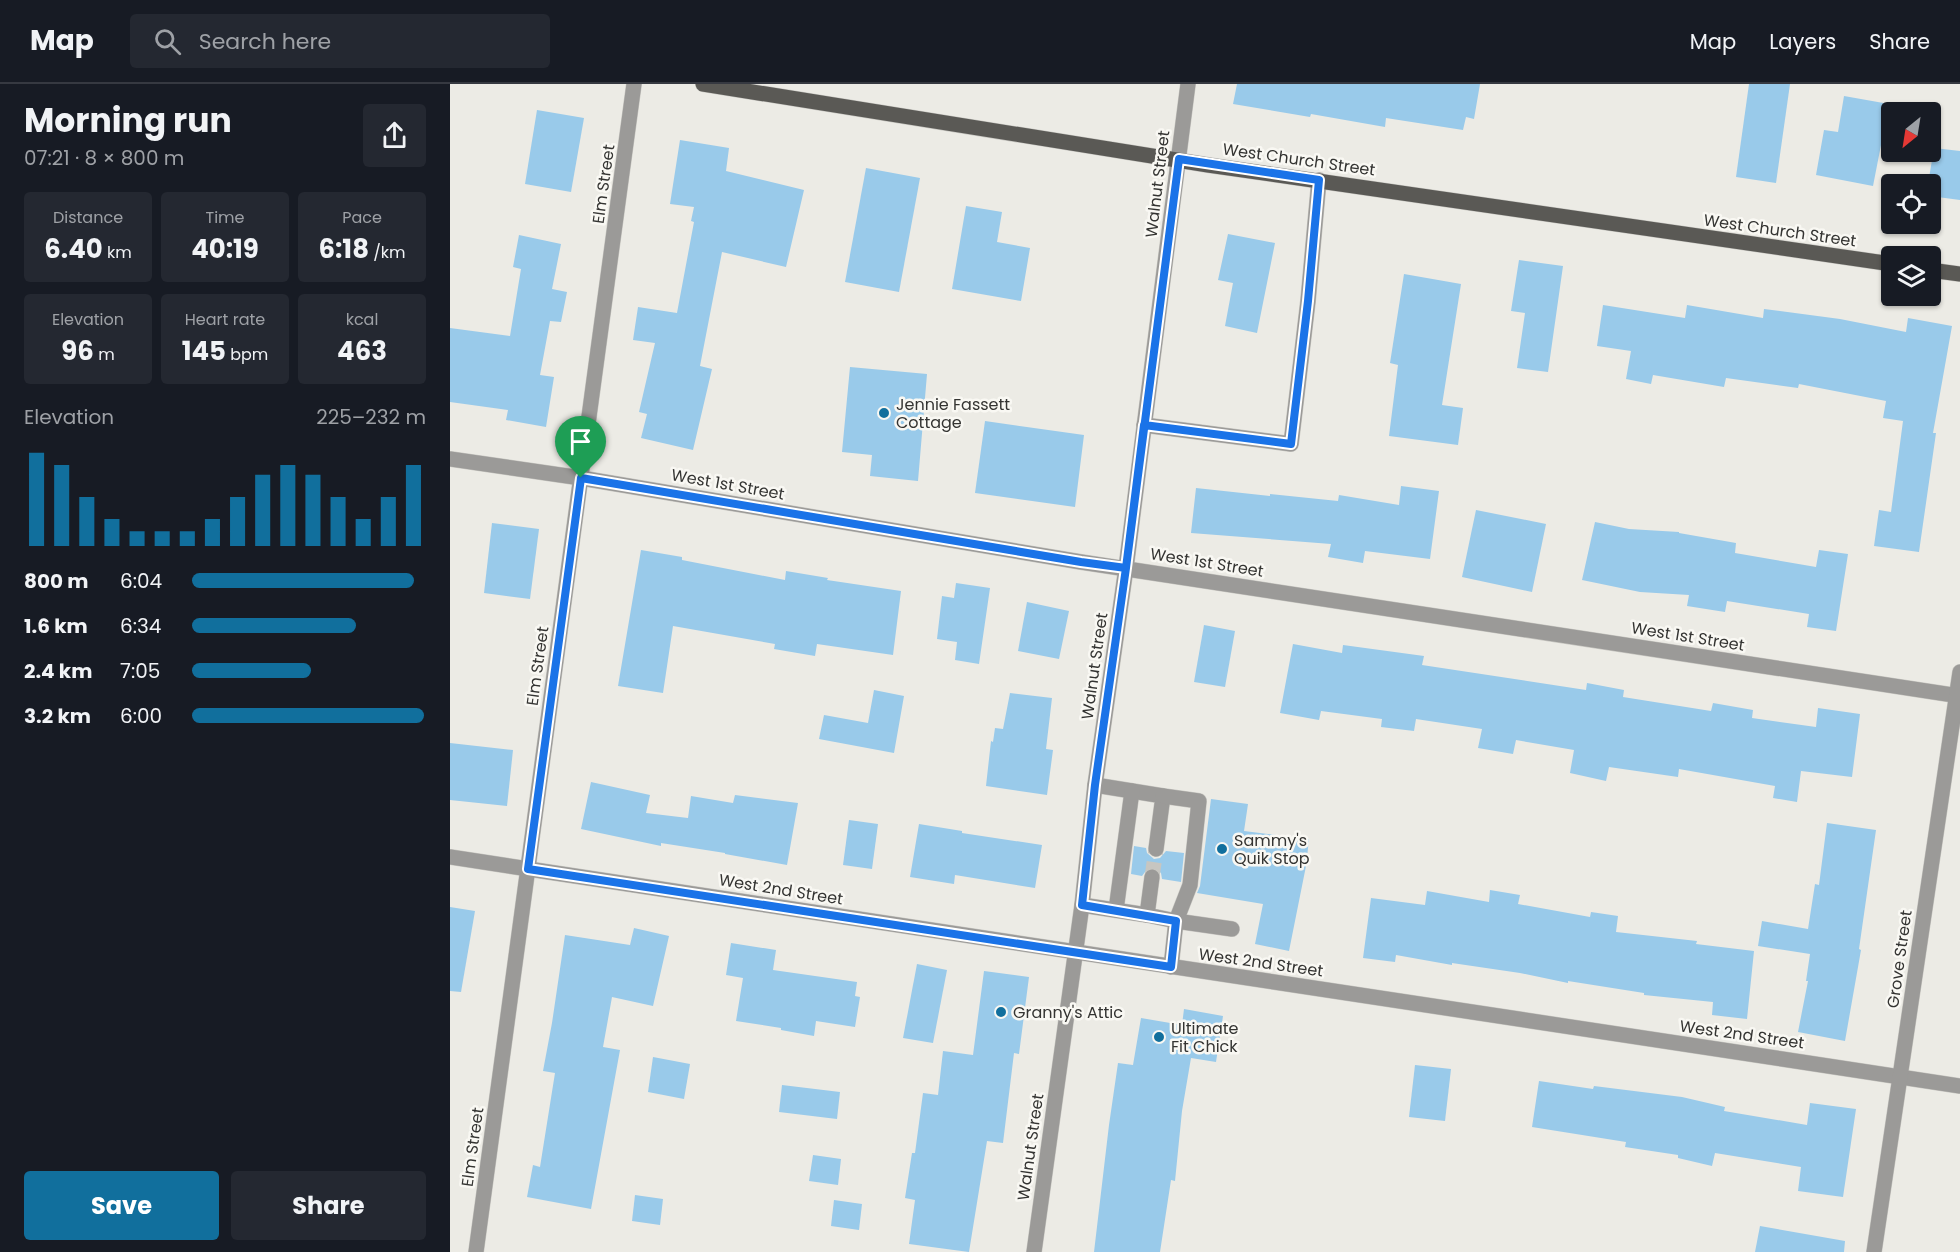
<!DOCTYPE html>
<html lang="en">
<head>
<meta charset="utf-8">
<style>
	:root { --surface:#171b24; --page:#242831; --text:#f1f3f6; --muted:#9ea1a6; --line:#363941; --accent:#116f9d }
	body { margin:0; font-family:Poppins,sans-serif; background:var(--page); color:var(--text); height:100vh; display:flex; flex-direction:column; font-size:22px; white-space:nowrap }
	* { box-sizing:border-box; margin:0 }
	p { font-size:20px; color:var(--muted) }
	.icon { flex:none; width:33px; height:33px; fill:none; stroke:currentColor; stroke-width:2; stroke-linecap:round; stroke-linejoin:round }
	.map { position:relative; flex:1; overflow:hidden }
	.panel { display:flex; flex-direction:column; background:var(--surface); width:450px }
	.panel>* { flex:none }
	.needle { width:39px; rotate:210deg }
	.buttons { position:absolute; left:1431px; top:18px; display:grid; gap:12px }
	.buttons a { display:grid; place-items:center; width:60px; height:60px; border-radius:6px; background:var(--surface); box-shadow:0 2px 4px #0004; font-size:30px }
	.pin { position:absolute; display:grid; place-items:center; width:51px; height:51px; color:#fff; margin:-62px -26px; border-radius:50% 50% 50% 0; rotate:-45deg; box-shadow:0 0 6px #0007 }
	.pin .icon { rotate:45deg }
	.round { display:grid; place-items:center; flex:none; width:63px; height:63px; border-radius:6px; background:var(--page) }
	.overview { display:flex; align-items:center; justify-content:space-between; height:102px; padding:0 24px }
	h1 { font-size:33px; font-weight:700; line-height:45px }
	.stats { display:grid; grid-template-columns:repeat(3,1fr); gap:9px; height:102px; padding:6px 24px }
	.stats div { display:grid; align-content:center; border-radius:6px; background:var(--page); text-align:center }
	.stats b { font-size:26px; font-weight:700 }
	.stats small { font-size:16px; font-weight:400 }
	.stats p { font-size:16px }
	.chart { height:168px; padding:12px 24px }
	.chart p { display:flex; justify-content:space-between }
	.chart svg { width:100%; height:108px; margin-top:6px; stroke:var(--accent); stroke-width:6 }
	.button { display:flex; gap:12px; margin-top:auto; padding:12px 24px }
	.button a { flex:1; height:69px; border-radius:6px; background:var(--accent); color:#fff; font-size:24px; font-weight:700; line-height:69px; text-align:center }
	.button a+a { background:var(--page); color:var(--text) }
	ul { padding:0 24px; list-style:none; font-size:20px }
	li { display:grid; grid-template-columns:96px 72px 1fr; align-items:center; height:45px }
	li i { height:15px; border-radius:8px; background:var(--accent) }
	header { display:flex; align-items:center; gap:36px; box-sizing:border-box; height:84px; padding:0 30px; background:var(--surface); border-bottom:2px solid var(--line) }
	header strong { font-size:28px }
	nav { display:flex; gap:33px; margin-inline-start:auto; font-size:21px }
	.search { width:420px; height:54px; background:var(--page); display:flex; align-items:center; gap:15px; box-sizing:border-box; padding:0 21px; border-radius:6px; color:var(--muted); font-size:22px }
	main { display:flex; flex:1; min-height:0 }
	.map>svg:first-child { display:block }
	.building { fill:#99caea }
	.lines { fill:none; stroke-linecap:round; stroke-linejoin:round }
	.minor-tunnel { stroke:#c7c6c1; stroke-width:15; stroke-dasharray:15 8; stroke-linecap:butt }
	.minor-casing { stroke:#c7c6c1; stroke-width:16 }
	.major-casing { stroke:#c7c6c1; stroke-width:16 }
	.minor { stroke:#9b9a98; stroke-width:15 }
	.major { stroke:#5a5955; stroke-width:15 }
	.route-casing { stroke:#fff; stroke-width:12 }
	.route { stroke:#1a73e8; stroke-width:8 }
	.poi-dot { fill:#116f9d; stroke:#f9f8f3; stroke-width:2 }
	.labels { text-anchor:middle; stroke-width:5; stroke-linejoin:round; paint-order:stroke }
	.street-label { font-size:16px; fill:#343432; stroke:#f9f8f3 }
	.poi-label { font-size:16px; fill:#343432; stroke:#f9f8f3; text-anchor:start }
</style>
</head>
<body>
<header>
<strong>Map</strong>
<div class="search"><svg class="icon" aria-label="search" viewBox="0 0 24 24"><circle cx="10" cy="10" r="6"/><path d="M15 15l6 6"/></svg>Search here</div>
<nav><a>Map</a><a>Layers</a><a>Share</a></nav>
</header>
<main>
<section class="panel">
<div class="overview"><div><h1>Morning run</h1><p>07:21 · 8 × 800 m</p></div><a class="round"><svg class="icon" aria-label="share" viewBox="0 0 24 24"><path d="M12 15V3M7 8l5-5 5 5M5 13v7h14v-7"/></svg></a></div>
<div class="stats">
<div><p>Distance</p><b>6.40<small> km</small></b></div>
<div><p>Time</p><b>40:19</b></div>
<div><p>Pace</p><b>6:18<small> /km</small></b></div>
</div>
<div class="stats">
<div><p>Elevation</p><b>96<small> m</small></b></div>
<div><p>Heart rate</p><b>145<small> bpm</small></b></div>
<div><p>kcal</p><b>463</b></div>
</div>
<div class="chart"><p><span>Elevation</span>225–232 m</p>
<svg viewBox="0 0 160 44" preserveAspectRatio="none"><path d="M5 44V6M15 44V11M25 44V24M35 44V33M45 44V38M55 44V38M65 44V38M75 44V33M85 44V24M95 44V15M105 44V11M115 44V15M125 44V24M135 44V33M145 44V24M155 44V11"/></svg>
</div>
<ul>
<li><b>800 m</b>6:04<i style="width:95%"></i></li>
<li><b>1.6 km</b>6:34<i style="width:70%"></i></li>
<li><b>2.4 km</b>7:05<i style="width:51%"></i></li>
<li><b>3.2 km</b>6:00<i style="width:99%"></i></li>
</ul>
<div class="button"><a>Save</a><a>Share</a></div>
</section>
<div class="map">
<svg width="1510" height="1168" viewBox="0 0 1510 1168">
	<rect width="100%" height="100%" fill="#ecebe5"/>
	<g class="building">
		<path d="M 787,0 L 1030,0 L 1024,35 L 1016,33 L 1013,46 L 936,34 L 935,43 L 861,30 L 860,33 L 783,20 Z"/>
		<path d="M 1299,0 L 1340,0 L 1326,99 L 1286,93 Z"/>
		<path d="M 1394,12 L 1439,20 L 1423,102 L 1366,91 L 1374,46 L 1388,48 Z"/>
		<path d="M 87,26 L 134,34 L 121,108 L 75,100 Z"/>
		<path d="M 230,56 L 279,64 L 276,87 L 354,106 L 336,183 L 272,168 L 250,282 L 262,285 L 243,366 L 191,354 L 197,330 L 189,328 L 205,259 L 183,256 L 188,223 L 227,229 L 244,138 L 241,137 L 244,123 L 220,120 Z"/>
		<path d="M 1484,64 L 1510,67 L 1510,116 L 1480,112 L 1480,100 L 1478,100 Z"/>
		<path d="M 416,84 L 470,94 L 449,208 L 395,198 Z"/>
		<path d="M 516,122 L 552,128 L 547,158 L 580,164 L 571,217 L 502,205 Z"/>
		<path d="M 778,150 L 825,159 L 807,249 L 775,242 L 783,199 L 768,196 Z"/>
		<path d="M 69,151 L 111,160 L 102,205 L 117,208 L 111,238 L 100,237 L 90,291 L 104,293 L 96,343 L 56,336 L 58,326 L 0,318 L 0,244 L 60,252 L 71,185 L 63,183 Z"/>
		<path d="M 1069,176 L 1113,182 L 1098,288 L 1067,284 L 1075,229 L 1061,227 Z"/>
		<path d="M 954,190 L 1011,200 L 992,321 L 1013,324 L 1008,361 L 939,352 L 948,281 L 940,279 Z"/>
		<path d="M 1153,221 L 1235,234 L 1237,221 L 1313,234 L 1314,225 L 1390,235 L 1456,248 L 1458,234 L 1502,242 L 1483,349 L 1486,349 L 1469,468 L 1424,462 L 1429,426 L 1441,428 L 1453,337 L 1433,334 L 1436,317 L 1349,300 L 1348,304 L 1276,294 L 1274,303 L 1203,291 L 1201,300 L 1176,295 L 1181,267 L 1147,262 Z"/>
		<path d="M 400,283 L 477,290 L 468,397 L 420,392 L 422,371 L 392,368 Z"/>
		<path d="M 535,337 L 634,351 L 625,423 L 525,409 Z"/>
		<path d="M 951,402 L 989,407 L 980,475 L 915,467 L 913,479 L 878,473 L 881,460 L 741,449 L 746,404 L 820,412 L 820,410 L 888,417 L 889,411 L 949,421 Z"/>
		<path d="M 1026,426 L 1096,440 L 1082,508 L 1012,493 Z"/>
		<path d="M 1145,438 L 1179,445 L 1229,448 L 1229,449 L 1286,459 L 1285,469 L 1366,483 L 1369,466 L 1398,470 L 1386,547 L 1357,543 L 1359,530 L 1277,517 L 1275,528 L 1237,522 L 1239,511 L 1190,508 L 1132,496 Z"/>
		<path d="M 42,439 L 89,445 L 80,515 L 34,509 Z"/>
		<path d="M 191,466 L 232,473 L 232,476 L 335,496 L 336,487 L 378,494 L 377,496 L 451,507 L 443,571 L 367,560 L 365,572 L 324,565 L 325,560 L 223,542 L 213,609 L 168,602 Z"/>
		<path d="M 506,499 L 540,504 L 529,580 L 505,576 L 507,558 L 487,555 L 492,512 L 504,514 Z"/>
		<path d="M 577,518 L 619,527 L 609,575 L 568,567 Z"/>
		<path d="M 754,541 L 785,547 L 775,603 L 744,598 Z"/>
		<path d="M 843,560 L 892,569 L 893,561 L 974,572 L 972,581 L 1136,606 L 1137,599 L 1174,606 L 1173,613 L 1261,627 L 1263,619 L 1303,626 L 1302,634 L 1366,643 L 1368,624 L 1410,630 L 1402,693 L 1351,687 L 1347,718 L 1323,714 L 1325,702 L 1229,685 L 1228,693 L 1159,683 L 1156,697 L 1120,689 L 1124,666 L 1066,656 L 1063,670 L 1028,664 L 1032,645 L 966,635 L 964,647 L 931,643 L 932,635 L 871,627 L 869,636 L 830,629 Z"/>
		<path d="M 424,606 L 454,612 L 444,669 L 369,655 L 374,631 L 418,639 Z"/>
		<path d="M 560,609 L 602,614 L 596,665 L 603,666 L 597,711 L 536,702 L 541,657 L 543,658 L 545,644 L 553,645 Z"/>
		<path d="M 0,659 L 63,666 L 57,722 L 0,716 Z"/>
		<path d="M 141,698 L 200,711 L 196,729 L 238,734 L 241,712 L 283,719 L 285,711 L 348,719 L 337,781 L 275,770 L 275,769 L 211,759 L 211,762 L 131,745 Z"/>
		<path d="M 761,715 L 798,720 L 794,747 L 859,755 L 856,782 L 839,867 L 805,860 L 813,820 L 747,809 L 750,802 Z"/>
		<path d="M 399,736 L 428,740 L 422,785 L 393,781 Z"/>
		<path d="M 1377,739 L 1426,746 L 1409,865 L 1411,866 L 1395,957 L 1348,948 L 1358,897 L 1356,897 L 1360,870 L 1308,862 L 1312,837 L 1358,845 L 1365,800 L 1369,801 Z"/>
		<path d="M 469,740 L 512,747 L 512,749 L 592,761 L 585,804 L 505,791 L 504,800 L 460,793 Z"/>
		<path d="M 684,762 L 696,764 L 697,769 L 704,775 L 710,774 L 716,767 L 734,769 L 731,798 L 712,795 L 711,789 L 704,783 L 698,784 L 692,792 L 681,790 Z"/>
		<path d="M 1040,806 L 1070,811 L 1068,820 L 1140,833 L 1141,828 L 1168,832 L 1166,848 L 1247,857 L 1246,860 L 1304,867 L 1297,935 L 1262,931 L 1263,918 L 1194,911 L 1194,909 L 1118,897 L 1118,899 L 1070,889 L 1002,879 L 1002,881 L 946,871 L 945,878 L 913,874 L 921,814 L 975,821 L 977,807 L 1039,818 Z"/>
		<path d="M 0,823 L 25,827 L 11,908 L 0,907 Z"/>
		<path d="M 184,844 L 219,852 L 203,922 L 162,913 L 153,963 L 170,966 L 141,1125 L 77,1113 L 83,1081 L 90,1083 L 105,989 L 93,987 L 102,939 L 115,851 L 180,861 Z"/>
		<path d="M 281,859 L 326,866 L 323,886 L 407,898 L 405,912 L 410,913 L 405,943 L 366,937 L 364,952 L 331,946 L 331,944 L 286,937 L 293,894 L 276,891 Z"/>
		<path d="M 467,880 L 497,886 L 483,959 L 453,954 Z"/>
		<path d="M 534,887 L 579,893 L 569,970 L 564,969 L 553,1059 L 537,1057 L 519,1168 L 459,1160 L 465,1116 L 455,1114 L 462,1069 L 465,1069 L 473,1009 L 488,1011 L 493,967 L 523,971 Z"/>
		<path d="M 734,925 L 773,932 L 766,978 L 741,974 L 732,1027 L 725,1097 L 721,1096 L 710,1168 L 644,1168 L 659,1041 L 668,979 L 683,981 L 691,934 L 732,941 Z"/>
		<path d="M 203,973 L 240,980 L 234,1015 L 198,1008 Z"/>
		<path d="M 965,981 L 1001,985 L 995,1037 L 959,1033 Z"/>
		<path d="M 1089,997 L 1143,1005 L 1144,1002 L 1232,1013 L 1275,1023 L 1274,1027 L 1357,1041 L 1360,1019 L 1406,1025 L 1393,1113 L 1348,1107 L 1351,1083 L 1265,1069 L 1262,1082 L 1228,1074 L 1228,1071 L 1175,1063 L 1176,1058 L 1082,1043 Z"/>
		<path d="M 332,1001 L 390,1008 L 387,1035 L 329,1028 Z"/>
		<path d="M 363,1071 L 391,1075 L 388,1101 L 359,1097 Z"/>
		<path d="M 185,1111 L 213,1115 L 210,1141 L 182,1137 Z"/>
		<path d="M 384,1116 L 412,1120 L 409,1146 L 381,1142 Z"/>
		<path d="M 1310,1142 L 1395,1157 L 1394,1168 L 1305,1168 Z"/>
	</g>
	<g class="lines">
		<path class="minor-tunnel" d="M 702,793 L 706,765"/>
		<defs>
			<g id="minor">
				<path d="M 694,341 L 841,360 L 858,217 L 869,96"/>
				<path d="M 0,375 L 131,394 L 631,478 L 1510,612"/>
				<path d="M 645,701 L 713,712 L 706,765"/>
				<path d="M 0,773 L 1510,1002"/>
				<path d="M 702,793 L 697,831 L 726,837 L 740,801 L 749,717 L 713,712"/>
				<path d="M 632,821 L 697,831"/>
				<path d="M 666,826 L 682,707"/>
				<path d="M 721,883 L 726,837 L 782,845"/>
				<path d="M 26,1168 L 184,0"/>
				<path d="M 584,1168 L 632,821 L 645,701 L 676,484 L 738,0"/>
				<path d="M 1424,1168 L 1510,588"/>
			</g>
			<g id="major">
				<path d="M 253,0 L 758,81 L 1442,180"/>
				<path d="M 1480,186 L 1510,190"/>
			</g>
		</defs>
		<use href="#minor" class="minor-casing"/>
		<use href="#major" class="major-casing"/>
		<use href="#minor" class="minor"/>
		<use href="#major" class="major"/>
	</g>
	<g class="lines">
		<defs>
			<path id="route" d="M 131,394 L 78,785 L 721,883 L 726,837 L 632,821 L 645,701 L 676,484 L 729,75 L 869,96 L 858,217 L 841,360 L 694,341 L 676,484 L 631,478 L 131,394"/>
		</defs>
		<use href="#route" class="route-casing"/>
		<use href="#route" class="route"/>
	</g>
	<g class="poi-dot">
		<circle cx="434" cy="329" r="6"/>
		<circle cx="772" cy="765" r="6"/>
		<circle cx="551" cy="928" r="6"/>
		<circle cx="709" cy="953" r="6"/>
	</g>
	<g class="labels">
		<g class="street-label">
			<text transform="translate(849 75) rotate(8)" y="6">West Church Street</text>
			<text transform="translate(153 100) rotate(-82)" y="6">Elm Street</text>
			<text transform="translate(707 100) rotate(-83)" y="6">Walnut Street</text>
			<text transform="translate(1330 146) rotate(8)" y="6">West Church Street</text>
			<text transform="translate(278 400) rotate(10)" y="6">West 1st Street</text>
			<text transform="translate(757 478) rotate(9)" y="6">West 1st Street</text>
			<text transform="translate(1238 552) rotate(9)" y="6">West 1st Street</text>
			<text transform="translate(87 582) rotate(-82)" y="6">Elm Street</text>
			<text transform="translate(644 582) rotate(-82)" y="6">Walnut Street</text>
			<text transform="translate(331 805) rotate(9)" y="6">West 2nd Street</text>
			<text transform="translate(1449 875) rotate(-82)" y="6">Grove Street</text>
			<text transform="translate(811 878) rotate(8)" y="6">West 2nd Street</text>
			<text transform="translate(1292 950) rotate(8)" y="6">West 2nd Street</text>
			<text transform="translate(22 1063) rotate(-82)" y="6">Elm Street</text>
			<text transform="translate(580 1063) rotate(-82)" y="6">Walnut Street</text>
		</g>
		<g class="poi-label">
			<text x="446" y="326">Jennie Fassett<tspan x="446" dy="18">Cottage</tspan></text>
			<text x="784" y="762">Sammy's<tspan x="784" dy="18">Quik Stop</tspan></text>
			<text x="563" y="934">Granny's Attic</text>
			<text x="721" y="950">Ultimate<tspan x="721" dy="18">Fit Chick</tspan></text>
		</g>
	</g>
</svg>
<div class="buttons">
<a><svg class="needle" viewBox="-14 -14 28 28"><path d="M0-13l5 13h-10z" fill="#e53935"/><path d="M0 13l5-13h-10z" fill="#9ea1a6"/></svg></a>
<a><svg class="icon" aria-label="locate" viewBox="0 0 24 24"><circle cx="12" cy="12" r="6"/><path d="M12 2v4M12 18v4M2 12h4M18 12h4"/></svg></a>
<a><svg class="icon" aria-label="layers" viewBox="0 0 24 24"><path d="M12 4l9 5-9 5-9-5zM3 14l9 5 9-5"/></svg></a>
</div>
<div class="pin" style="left:131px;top:394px;background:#1e9e55"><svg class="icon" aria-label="arrive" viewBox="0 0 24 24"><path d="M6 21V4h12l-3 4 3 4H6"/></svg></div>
</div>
</main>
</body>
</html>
